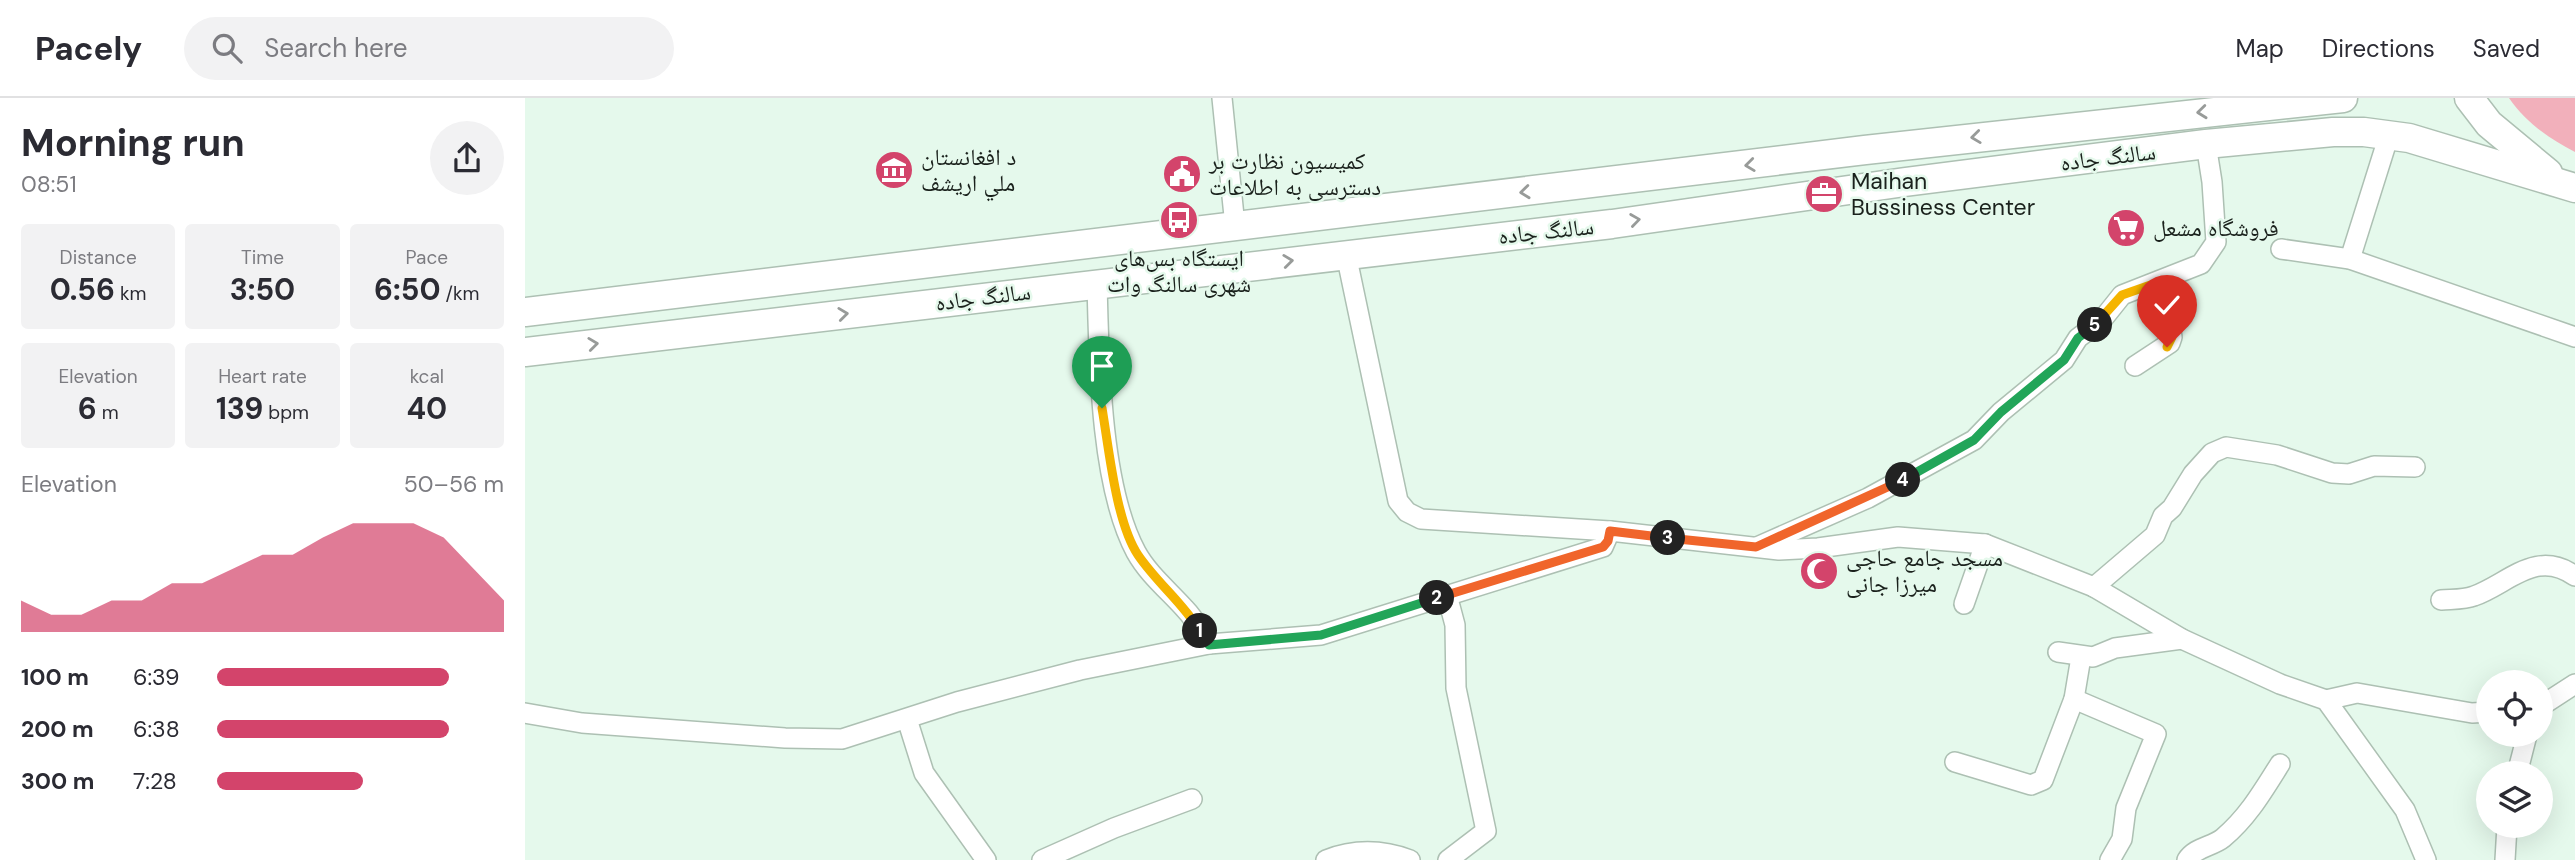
<!DOCTYPE html>
<html lang="en">
<head>
<meta charset="utf-8">
<style>
	:root { --surface:#fff; --page:#f2f2f3; --text:#2b2b33; --muted:#7c7c81; --line:#e1e1e2; --accent:#d3446b }
	body { margin:0; font-family:"DM Sans","Noto Naskh Arabic",sans-serif; background:var(--page); color:var(--text); height:100vh; display:flex; flex-direction:column; font-size:26px; white-space:nowrap }
	* { box-sizing:border-box; margin:0 }
	p { font-size:23px; color:var(--muted) }
	.icon { flex:none; width:38px; height:38px; fill:none; stroke:currentColor; stroke-width:2; stroke-linecap:round; stroke-linejoin:round }
	.map { position:relative; flex:1; overflow:hidden }
	.panel { display:flex; flex-direction:column; background:var(--surface); width:525px }
	.panel>* { flex:none }
	.tools { position:absolute; left:1951px; top:572px; display:grid; gap:14px }
	.tools a { display:grid; place-items:center; width:77px; height:77px; border-radius:50%; background:var(--surface); box-shadow:0 7px 28px #0002; font-size:35px }
	.pin { position:absolute; display:grid; place-items:center; width:60px; height:60px; color:#fff; margin:-72px -30px; border-radius:50% 50% 50% 0; rotate:-45deg; box-shadow:0 0 7px #0007 }
	.pin .icon { rotate:45deg }
	.km { position:absolute; width:35px; height:35px; margin:-18px; border-radius:50%; background:#222; color:#fff; font-size:19px; line-height:35px; text-align:center }
	.round { display:grid; place-items:center; flex:none; width:74px; height:74px; border-radius:37px; background:var(--page) }
	.overview { display:flex; align-items:center; justify-content:space-between; height:119px; padding:0 21px }
	h1 { font-size:38px; font-weight:700; line-height:52px }
	.stats { display:grid; grid-template-columns:repeat(3,1fr); gap:10px; height:119px; padding:7px 21px }
	.stats div { display:grid; align-content:center; border-radius:7px; background:var(--page); text-align:center }
	.stats b { font-size:30px; font-weight:700 }
	.stats small { font-size:19px; font-weight:400 }
	.stats p { font-size:19px }
	.chart { height:196px; padding:14px 21px }
	.chart p { display:flex; justify-content:space-between }
	.chart svg { width:100%; height:126px; margin-top:7px; fill:var(--accent); opacity:.7 }
	ul { padding:0 21px; list-style:none; font-size:23px }
	li { display:grid; grid-template-columns:112px 84px 1fr; align-items:center; height:52px }
	li i { height:18px; border-radius:9px; background:var(--accent) }
	header { display:flex; align-items:center; gap:42px; box-sizing:border-box; height:98px; padding:0 35px; background:var(--surface); border-bottom:2px solid var(--line) }
	header strong { font-size:33px }
	nav { display:flex; gap:38px; margin-inline-start:auto; font-size:24px }
	.search { width:490px; height:63px; background:var(--page); display:flex; align-items:center; gap:18px; box-sizing:border-box; padding:0 24px; border-radius:38px; color:var(--muted); font-size:26px }
	main { display:flex; flex:1; min-height:0 }
	.map>svg:first-child { display:block }
	.green { fill:#f2b0bb }
	.lines { fill:none; stroke-linecap:round; stroke-linejoin:round }
	.minor-casing { stroke:#adc0b3; stroke-width:22 }
	.highway-casing { stroke:#adc0b3; stroke-width:31 }
	.minor { stroke:#fff; stroke-width:19 }
	.highway { stroke:#fff; stroke-width:28 }
	.oneway { stroke:#989b99 }
	.split-1-casing { stroke:#fff; stroke-width:14 }
	.split-2-casing { stroke:#fff; stroke-width:14 }
	.split-3-casing { stroke:#fff; stroke-width:14 }
	.split-4-casing { stroke:#fff; stroke-width:14 }
	.split-5-casing { stroke:#fff; stroke-width:14 }
	.split-6-casing { stroke:#fff; stroke-width:14 }
	.split-1 { stroke:#f5b400; stroke-width:9 }
	.split-2 { stroke:#22a559; stroke-width:9 }
	.split-3 { stroke:#f0652b; stroke-width:9 }
	.split-4 { stroke:#f0652b; stroke-width:9 }
	.split-5 { stroke:#22a559; stroke-width:9 }
	.split-6 { stroke:#f5b400; stroke-width:9 }
	.labels { text-anchor:middle; stroke-width:5; stroke-linejoin:round; paint-order:stroke }
	.poi-label { font-size:23px; fill:#1a211c; stroke:#e5f9ec; text-anchor:start }
	.street-label { font-size:23px; fill:#1a211c; stroke:#e5f9ec }
</style>
</head>
<body>
<header>
<strong>Pacely</strong>
<div class="search"><svg class="icon" aria-label="search" viewBox="0 0 24 24"><circle cx="10" cy="10" r="6"/><path d="M15 15l6 6"/></svg>Search here</div>
<nav><a>Map</a><a>Directions</a><a>Saved</a></nav>
</header>
<main>
<section class="panel">
<div class="overview"><div><h1>Morning run</h1><p>08:51</p></div><a class="round"><svg class="icon" aria-label="share" viewBox="0 0 24 24"><path d="M12 15V3M7 8l5-5 5 5M5 13v7h14v-7"/></svg></a></div>
<div class="stats">
<div><p>Distance</p><b>0.56<small> km</small></b></div>
<div><p>Time</p><b>3:50</b></div>
<div><p>Pace</p><b>6:50<small> /km</small></b></div>
</div>
<div class="stats">
<div><p>Elevation</p><b>6<small> m</small></b></div>
<div><p>Heart rate</p><b>139<small> bpm</small></b></div>
<div><p>kcal</p><b>40</b></div>
</div>
<div class="chart"><p><span>Elevation</span>50–56 m</p>
<svg viewBox="0 0 160 44" preserveAspectRatio="none"><path d="M0 44V33L10 38L20 38L30 33L40 33L50 27L60 27L70 22L80 17L90 17L100 11L110 6L120 6L130 6L140 11L150 22L160 33V44z"/></svg>
</div>
<ul>
<li><b>100 m</b>6:39<i style="width:81%"></i></li>
<li><b>200 m</b>6:38<i style="width:81%"></i></li>
<li><b>300 m</b>7:28<i style="width:51%"></i></li>
</ul>
</section>
<div class="map">
<svg width="2050" height="762" viewBox="0 0 2050 762">
	<rect width="100%" height="100%" fill="#e5f9ec"/>
	<path class="green" d="M 1984,0 L 2050,0 L 2050,54 C 2024,40 2001,25 1984,0 Z"/>
	<g class="lines">
		<defs>
			<g id="minor">
				<path d="M 697,0 L 710,128"/>
				<path d="M 1756,151 L 1825,161 L 2050,239"/>
				<path d="M 821,156 L 873,403 L 882,414 L 896,421 L 1085,433 L 1254,452 L 1293,450 L 1373,439 L 1460,446 L 1569,489 L 1657,541 L 1755,586 L 1801,602 L 1880,712 L 1901,762"/>
				<path d="M 1825,161 L 1864,37"/>
				<path d="M 572,185 C 574,262 575,387 611,454 C 623,476 644,493 660,511 C 670,521 677,535 684,546"/>
				<path d="M 1610,268 L 1645,245 L 1647,239 L 1637,183"/>
				<path d="M 1232,449 L 1343,400 L 1449,342 L 1476,314 L 1539,262 L 1553,240 L 1577,222 L 1597,197 L 1676,166 L 1691,144 L 1687,84 L 1681,46"/>
				<path d="M 1569,489 L 1630,437 L 1638,418 L 1647,410 L 1668,376 L 1687,355 L 1701,349 L 1752,357 L 1807,375 L 1824,376 L 1849,368 L 1890,369"/>
				<path d="M 922,497 L 930,527 L 931,590 L 961,733 L 923,762"/>
				<path d="M 1916,502 C 1926,501 1939,502 1949,498 C 1983,486 2011,450 2050,478"/>
				<path d="M 1439,506 L 1460,446"/>
				<path d="M 1533,554 L 1568,559 L 1590,550 L 1657,541"/>
				<path d="M 1549,601 L 1631,636 L 1601,710 L 1597,741 L 1585,762"/>
				<path d="M 1801,602 L 1832,595 L 1947,615 L 1964,614"/>
				<path d="M 2016,608 L 2050,586"/>
				<path d="M 0,615 L 57,625 L 260,640 L 317,641 L 432,604 L 555,572 L 684,546 L 796,537 L 1078,449 L 1085,433"/>
				<path d="M 382,621 L 399,675 L 461,762"/>
				<path d="M 1430,664 L 1506,687 L 1518,682 L 1549,601 L 1556,559"/>
				<path d="M 1992,676 L 2002,637"/>
				<path d="M 517,762 L 589,730 L 667,701"/>
				<path d="M 801,762 C 829,751 856,751 885,762"/>
				<path d="M 1662,762 C 1670,749 1687,749 1698,740 C 1723,719 1738,693 1755,666"/>
				<path d="M 1980,762 L 1982,728"/>
			</g>
			<g id="highway">
				<path d="M 1944,0 L 1964,26 L 2023,75"/>
				<path d="M 0,214 L 1340,52 L 1818,0"/>
				<path d="M 0,254 L 1087,126 L 1380,84 L 1681,46 L 1808,34 L 1839,34 L 1884,40 L 2050,90"/>
			</g>
		</defs>
		<use href="#minor" class="minor-casing"/>
		<use href="#highway" class="highway-casing"/>
		<use href="#minor" class="minor"/>
		<use href="#highway" class="highway"/>
	</g>
	<defs><path id="oneway-chevron" d="M-2-3.5L2.5 0L-2 3.5" fill="none" stroke-width="1.6" stroke-linecap="round" stroke-linejoin="round" transform="scale(1.75)"/></defs>
	<g class="oneway">
		<use href="#oneway-chevron" transform="translate(1677 14) rotate(174)"/>
		<use href="#oneway-chevron" transform="translate(1451 39) rotate(173)"/>
		<use href="#oneway-chevron" transform="translate(1225 67) rotate(173)"/>
		<use href="#oneway-chevron" transform="translate(1000 94) rotate(174)"/>
		<use href="#oneway-chevron" transform="translate(1110 122) rotate(-8)"/>
		<use href="#oneway-chevron" transform="translate(763 163) rotate(-7)"/>
		<use href="#oneway-chevron" transform="translate(318 216) rotate(-7)"/>
		<use href="#oneway-chevron" transform="translate(68 246) rotate(-7)"/>
	</g>
	<g class="lines">
		<defs>
			<path id="split-1" d="M 577,310 C 584,351 591,424 613,457 C 632,485 658,505 675,533"/>
			<path id="split-2" d="M 675,533 L 684,547 L 796,537 L 912,500"/>
			<path id="split-3" d="M 912,500 L 1078,449 L 1083,443 L 1085,433 L 1143,440"/>
			<path id="split-4" d="M 1143,440 L 1231,449 L 1378,382"/>
			<path id="split-5" d="M 1378,382 L 1449,342 L 1476,314 L 1539,262 L 1553,240 L 1570,227"/>
			<path id="split-6" d="M 1570,227 L 1597,197 L 1637,183 L 1647,239 L 1642,249"/>
		</defs>
		<use href="#split-1" class="split-1-casing"/>
		<use href="#split-2" class="split-2-casing"/>
		<use href="#split-3" class="split-3-casing"/>
		<use href="#split-4" class="split-4-casing"/>
		<use href="#split-5" class="split-5-casing"/>
		<use href="#split-6" class="split-6-casing"/>
		<use href="#split-1" class="split-1"/>
		<use href="#split-2" class="split-2"/>
		<use href="#split-3" class="split-3"/>
		<use href="#split-4" class="split-4"/>
		<use href="#split-5" class="split-5"/>
		<use href="#split-6" class="split-6"/>
	</g>
	<defs>
		<symbol id="museum-disc" viewBox="-11 -11 22 22"><circle r="9.5" fill="#d3446b" stroke="#e5f9ec"/><path d="M0-6L6-3V-2H-6V-3ZM-5-1h2V3h-2ZM-1-1h2V3h-2ZM3-1h2V3H3ZM-6 4H6V6H-6Z" fill="#fff"/></symbol>
		<symbol id="civic-disc" viewBox="-11 -11 22 22"><circle r="9.5" fill="#d3446b" stroke="#e5f9ec"/><path d="M-.6-6.5H3V-4.5H.6V-3L4-1V1h2V6H-6V1h2V-1L-.6-3ZM-1.2 2.5V6h2.4V2.5Z" fill="#fff"/></symbol>
		<symbol id="office-disc" viewBox="-11 -11 22 22"><circle r="9.5" fill="#d3446b" stroke="#e5f9ec"/><path d="M-6-3h4V-5.5h4V-3h4V5H-6ZM-1-4.5V-3h2v-1.5ZM-6 0V1H6V0Z" fill="#fff"/></symbol>
		<symbol id="bus-disc" viewBox="-11 -11 22 22"><circle r="9.5" fill="#d3446b" stroke="#e5f9ec"/><path d="M-5-6H5V4H4V6H2V4H-2V6H-4V4H-5ZM-3.5-4V0h7V-4ZM-3.5 1.2v1.5H-2V1.2ZM2 1.2v1.5H3.5V1.2Z" fill="#fff"/></symbol>
		<symbol id="supermarket-disc" viewBox="-11 -11 22 22"><circle r="9.5" fill="#d3446b" stroke="#e5f9ec"/><path d="M-6-5.5h2.5l.6 2H6L4.5 2H-2.5L-4.4-4H-6ZM-1.5 3.2a1.3 1.3 0 1 0 .1 0ZM3 3.2a1.3 1.3 0 1 0 .1 0Z" fill="#fff"/></symbol>
		<symbol id="mosque-disc" viewBox="-11 -11 22 22"><circle r="9.5" fill="#d3446b" stroke="#e5f9ec"/><path d="M3.5-4.9A6 6 0 1 0 3.5 4.9A5 5 0 1 1 3.5-4.9Z" fill="#fff"/></symbol>
	</defs>
	<g fill-rule="evenodd">
		<use href="#museum-disc" x="347" y="50" width="44" height="44"/>
		<use href="#civic-disc" x="635" y="54" width="44" height="44"/>
		<use href="#office-disc" x="1277" y="74" width="44" height="44"/>
		<use href="#bus-disc" x="632" y="100" width="44" height="44"/>
		<use href="#supermarket-disc" x="1579" y="108" width="44" height="44"/>
		<use href="#mosque-disc" x="1272" y="451" width="44" height="44"/>
	</g>
	<g class="labels">
		<g class="poi-label">
			<text x="396" y="67">د افغانستان<tspan x="396" dy="26">ملي اریشف</tspan></text>
			<text x="684" y="71">کمیسیون نظارت بر<tspan x="684" dy="26">دسترسی به اطلاعات</tspan></text>
			<text x="1326" y="91">Maihan<tspan x="1326" dy="26">Bussiness Center</tspan></text>
			<text x="1628" y="138">فروشگاه مشعل</text>
			<text x="654" y="168" text-anchor="middle">ایستگاه بس‌های<tspan x="654" dy="26">شهری سالنگ وات</tspan></text>
			<text x="1321" y="468">مسجد جامع حاجی<tspan x="1321" dy="26">میرزا جانی</tspan></text>
		</g>
		<g class="street-label">
			<text transform="translate(1583 59) rotate(-7)" y="8">سالنگ جاده</text>
			<text transform="translate(1021 133) rotate(-6)" y="8">سالنگ جاده</text>
			<text transform="translate(458 199) rotate(-7)" y="8">سالنگ جاده</text>
		</g>
	</g>
</svg>
<div class="tools">
<a><svg class="icon" aria-label="locate" viewBox="0 0 24 24"><circle cx="12" cy="12" r="6"/><path d="M12 2v4M12 18v4M2 12h4M18 12h4"/></svg></a>
<a><svg class="icon" aria-label="layers" viewBox="0 0 24 24"><path d="M12 4l9 5-9 5-9-5zM3 14l9 5 9-5"/></svg></a>
</div>
<div class="pin" style="left:577px;top:310px;background:#1e9e55"><svg class="icon" aria-label="arrive" viewBox="0 0 24 24"><path d="M6 21V4h12l-3 4 3 4H6"/></svg></div>
<div class="pin" style="left:1642px;top:249px;background:#d93025"><svg class="icon" aria-label="check" viewBox="0 0 24 24"><path d="M5 12l5 5 9-10"/></svg></div>
<b class="km" style="left:675px;top:533px">1</b>
<b class="km" style="left:912px;top:500px">2</b>
<b class="km" style="left:1143px;top:440px">3</b>
<b class="km" style="left:1378px;top:382px">4</b>
<b class="km" style="left:1570px;top:227px">5</b>
</div>
</main>
</body>
</html>
